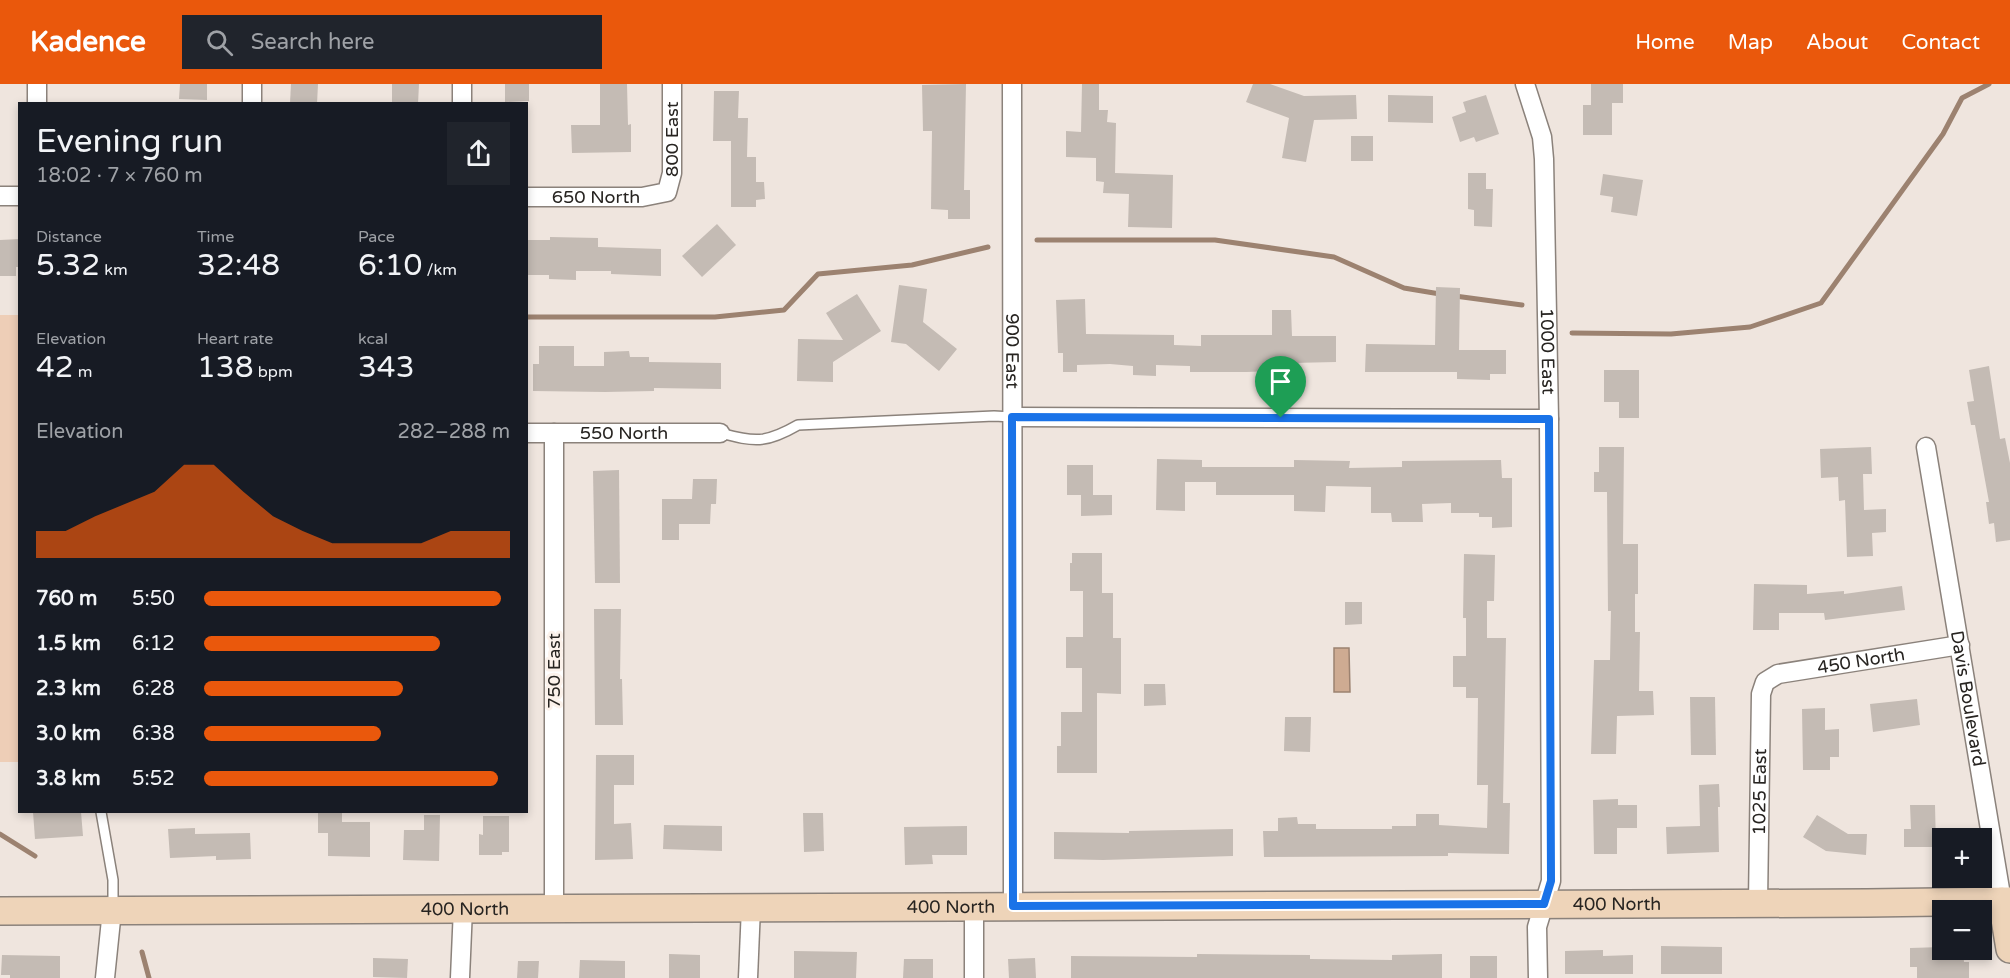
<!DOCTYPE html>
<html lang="en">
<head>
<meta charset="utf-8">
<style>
	:root { --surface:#171b24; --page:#20242c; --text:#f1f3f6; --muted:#9ea1a6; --accent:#ea580c }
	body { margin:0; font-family:"Varela Round",sans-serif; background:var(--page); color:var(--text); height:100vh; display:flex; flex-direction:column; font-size:22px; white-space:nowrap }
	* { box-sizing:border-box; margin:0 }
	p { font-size:20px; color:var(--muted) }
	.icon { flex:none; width:33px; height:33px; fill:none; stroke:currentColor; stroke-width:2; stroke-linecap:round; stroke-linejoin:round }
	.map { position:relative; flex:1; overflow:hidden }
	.details { position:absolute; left:18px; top:18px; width:510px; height:711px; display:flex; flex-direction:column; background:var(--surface); border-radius:0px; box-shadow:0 3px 9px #0003 }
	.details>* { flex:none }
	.controls { position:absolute; left:1932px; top:744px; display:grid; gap:12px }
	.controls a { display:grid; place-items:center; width:60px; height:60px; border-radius:0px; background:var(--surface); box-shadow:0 3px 9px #0003; font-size:30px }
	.pin { position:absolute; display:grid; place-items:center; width:51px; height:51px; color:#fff; margin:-62px -26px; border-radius:50% 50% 50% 0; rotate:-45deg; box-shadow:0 0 6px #0007 }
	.pin .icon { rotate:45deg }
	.round { display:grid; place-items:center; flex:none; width:63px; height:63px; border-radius:0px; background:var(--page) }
	.overview { display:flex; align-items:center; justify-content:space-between; height:102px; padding:0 18px }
	h1 { font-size:33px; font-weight:600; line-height:45px }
	.stats { display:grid; grid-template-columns:repeat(3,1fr); gap:9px; height:102px; padding:6px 18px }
	.stats div { display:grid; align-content:center }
	.stats b { font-size:30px; font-weight:600 }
	.stats small { font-size:16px; font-weight:400 }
	.stats p { font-size:16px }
	.chart { height:168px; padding:12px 18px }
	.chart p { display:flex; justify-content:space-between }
	.chart svg { width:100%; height:108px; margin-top:6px; fill:var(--accent); opacity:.7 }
	ul { padding:0 18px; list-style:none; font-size:20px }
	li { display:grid; grid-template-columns:96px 72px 1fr; align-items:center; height:45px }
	li i { height:15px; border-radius:8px; background:var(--accent) }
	header { display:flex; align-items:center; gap:36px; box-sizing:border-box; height:84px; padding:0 30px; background:var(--accent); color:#fff }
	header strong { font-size:28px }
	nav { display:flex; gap:33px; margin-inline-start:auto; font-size:21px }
	.search { width:420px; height:54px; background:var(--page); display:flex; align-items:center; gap:15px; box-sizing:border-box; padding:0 21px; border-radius:0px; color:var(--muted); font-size:22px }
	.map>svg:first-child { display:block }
	.green { fill:#eeceb7 }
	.water { fill:#ceab92; stroke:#9c8270; stroke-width:1.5 }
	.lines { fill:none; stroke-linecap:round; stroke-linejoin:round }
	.stream { stroke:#9c8270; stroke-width:5 }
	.building { fill:#c4bbb4 }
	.lane-casing { stroke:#8b827b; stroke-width:12 }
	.street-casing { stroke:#8b827b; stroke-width:21 }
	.secondary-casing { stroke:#8b827b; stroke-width:30 }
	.lane { stroke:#fff; stroke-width:9 }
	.street { stroke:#fff; stroke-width:18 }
	.secondary { stroke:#eed4b9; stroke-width:27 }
	.route-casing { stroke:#fff; stroke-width:12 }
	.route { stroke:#1a73e8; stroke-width:8 }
	.labels { text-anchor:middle; stroke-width:6; stroke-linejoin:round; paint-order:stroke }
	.street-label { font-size:18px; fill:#272421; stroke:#fcf2eb }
</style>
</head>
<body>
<header>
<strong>Kadence</strong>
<div class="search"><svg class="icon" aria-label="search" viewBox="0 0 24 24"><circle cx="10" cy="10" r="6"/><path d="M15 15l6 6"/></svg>Search here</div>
<nav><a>Home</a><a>Map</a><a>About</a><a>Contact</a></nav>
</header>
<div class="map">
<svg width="2010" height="894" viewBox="0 0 2010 894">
	<rect width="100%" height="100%" fill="#efe5de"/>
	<path class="green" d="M 0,231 L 20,231 L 19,678 L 0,678 Z"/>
	<path class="water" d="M 1334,564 L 1349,564 L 1350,608 L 1334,608 Z"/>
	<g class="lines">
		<g class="stream">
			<path d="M 1037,156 L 1215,156 L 1334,173 L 1404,204 L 1440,210"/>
			<path d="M 1455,212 L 1522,221"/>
			<path d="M 526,233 L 715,233 L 784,226 L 818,190 L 912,181 L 988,163"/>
			<path d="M 1572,249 L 1671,250 L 1750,243 L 1821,219 L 1943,50 L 1962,14 L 1989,0"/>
			<path d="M 0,750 L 35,772"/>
			<path d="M 142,868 L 149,894"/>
		</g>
	</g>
	<g class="building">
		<path d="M 180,0 L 207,0 L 207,16 L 179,15 Z"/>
		<path d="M 291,0 L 318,0 L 317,20 L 290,19 Z"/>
		<path d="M 392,0 L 419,0 L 418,20 L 392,19 Z"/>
		<path d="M 505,0 L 529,0 L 529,17 L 505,18 Z"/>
		<path d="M 600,0 L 627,0 L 628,41 L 631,40 L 631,68 L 572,69 L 571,41 L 600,41 Z"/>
		<path d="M 966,0 L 964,106 L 970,106 L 970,135 L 948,135 L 948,126 L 931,125 L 932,47 L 923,47 L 922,1 Z"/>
		<path d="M 1082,0 L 1099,0 L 1099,26 L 1108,26 L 1107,38 L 1116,39 L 1115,89 L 1173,91 L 1172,144 L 1128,143 L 1129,110 L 1103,109 L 1104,98 L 1096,97 L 1096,74 L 1066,73 L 1066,47 L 1081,48 Z"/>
		<path d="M 1253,0 L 1270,0 L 1304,12 L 1356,11 L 1357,35 L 1314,36 L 1306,78 L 1282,74 L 1289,34 L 1246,18 Z"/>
		<path d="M 1591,0 L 1623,0 L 1623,19 L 1612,19 L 1612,51 L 1583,51 L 1583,21 L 1591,21 Z"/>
		<path d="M 714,7 L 739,7 L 738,34 L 748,34 L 747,73 L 756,73 L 756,98 L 764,98 L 765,115 L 756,116 L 756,123 L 731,123 L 731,57 L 713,57 Z"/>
		<path d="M 1388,11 L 1433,12 L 1433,39 L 1388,38 Z"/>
		<path d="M 1486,11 L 1499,50 L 1476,58 L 1474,53 L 1460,58 L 1452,33 L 1466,28 L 1463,18 Z"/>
		<rect x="1351" y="52" width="22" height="25"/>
		<path d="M 1468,89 L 1486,89 L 1486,105 L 1493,105 L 1492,143 L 1474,142 L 1474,126 L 1468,125 Z"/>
		<path d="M 1603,90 L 1643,96 L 1637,132 L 1611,128 L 1613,113 L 1600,111 Z"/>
		<path d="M 717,140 L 736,161 L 702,193 L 682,172 Z"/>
		<path d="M 550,153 L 598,154 L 598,163 L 661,165 L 661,192 L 611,190 L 611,187 L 576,187 L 576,196 L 549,195 L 549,191 L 526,191 L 526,156 L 550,156 Z"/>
		<path d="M 20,155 L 20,183 L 16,183 L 16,192 L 0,192 L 0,156 Z"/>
		<path d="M 899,201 L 927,205 L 923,238 L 957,265 L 939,287 L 906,260 L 891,258 Z"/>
		<path d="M 1436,203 L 1460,204 L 1459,266 L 1506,266 L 1506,290 L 1490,290 L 1490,296 L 1457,295 L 1457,288 L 1365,288 L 1366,260 L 1435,261 Z"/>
		<path d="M 857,210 L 881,247 L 833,278 L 833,298 L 797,297 L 798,255 L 843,256 L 826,229 Z"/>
		<path d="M 1085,215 L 1086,250 L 1174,251 L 1174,261 L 1201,262 L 1201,251 L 1272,251 L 1272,226 L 1291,226 L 1292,252 L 1336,252 L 1336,278 L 1292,279 L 1292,286 L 1247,288 L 1190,288 L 1190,282 L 1156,281 L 1156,292 L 1133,291 L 1133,282 L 1110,280 L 1077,281 L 1077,288 L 1063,288 L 1063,269 L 1058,269 L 1056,216 Z"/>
		<path d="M 539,262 L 574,262 L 574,282 L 604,282 L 604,268 L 629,267 L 630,273 L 649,273 L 649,278 L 721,279 L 721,305 L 654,304 L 654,307 L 605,308 L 533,307 L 533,280 L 539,280 Z"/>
		<path d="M 1989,282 L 2000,355 L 2005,354 L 2010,379 L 2010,456 L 1996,458 L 1994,439 L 1989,440 L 1986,418 L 1989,418 L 1975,341 L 1971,341 L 1967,318 L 1974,317 L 1969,286 Z"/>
		<path d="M 1604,286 L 1639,286 L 1639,334 L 1619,334 L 1619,318 L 1604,318 Z"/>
		<path d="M 1599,363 L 1624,363 L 1623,460 L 1638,460 L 1638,510 L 1635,510 L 1635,548 L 1640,548 L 1639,607 L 1653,607 L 1654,631 L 1617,632 L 1616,670 L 1591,670 L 1594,576 L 1610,576 L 1611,527 L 1608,527 L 1607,408 L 1594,408 L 1594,388 L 1599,388 Z"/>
		<path d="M 1871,363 L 1872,390 L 1863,390 L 1864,426 L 1886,425 L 1886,448 L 1872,449 L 1873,472 L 1847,473 L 1845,416 L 1839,417 L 1838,393 L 1821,394 L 1820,365 Z"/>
		<path d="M 1157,375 L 1202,376 L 1202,383 L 1294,383 L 1294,376 L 1350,377 L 1349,384 L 1402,383 L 1402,377 L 1501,376 L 1502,394 L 1512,394 L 1512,443 L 1492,444 L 1492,433 L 1479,433 L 1479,429 L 1451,429 L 1451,419 L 1422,420 L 1423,438 L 1392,438 L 1391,429 L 1371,429 L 1371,403 L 1326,402 L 1325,428 L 1294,427 L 1294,411 L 1216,411 L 1216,398 L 1185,398 L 1185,427 L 1156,426 Z"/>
		<rect x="1067" y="381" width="26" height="30"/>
		<path d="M 619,386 L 620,499 L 595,499 L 593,387 Z"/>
		<path d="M 693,395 L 717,395 L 716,420 L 711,420 L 710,440 L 679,440 L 679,456 L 662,456 L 662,415 L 692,415 Z"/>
		<path d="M 1081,411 L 1112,411 L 1112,431 L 1081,432 Z"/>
		<path d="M 1072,469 L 1102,469 L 1102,509 L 1113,509 L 1113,554 L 1121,554 L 1121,610 L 1097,609 L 1097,689 L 1057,689 L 1057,662 L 1061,662 L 1061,628 L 1082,628 L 1082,584 L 1066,584 L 1066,553 L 1083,553 L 1083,507 L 1070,507 L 1070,479 L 1072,479 Z"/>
		<path d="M 1464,470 L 1495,471 L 1494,517 L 1487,517 L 1487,554 L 1506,554 L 1503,719 L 1510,719 L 1509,770 L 1448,769 L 1448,772 L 1264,773 L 1263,747 L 1278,747 L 1278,734 L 1297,733 L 1298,740 L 1316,740 L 1316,745 L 1392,745 L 1392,742 L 1416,742 L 1416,730 L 1439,730 L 1439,741 L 1487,744 L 1488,701 L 1477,701 L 1478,614 L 1466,614 L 1466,603 L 1453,603 L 1453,572 L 1466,572 L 1466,534 L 1463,534 Z"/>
		<path d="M 1754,500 L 1807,501 L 1807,510 L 1844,507 L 1844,510 L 1902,502 L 1905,526 L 1825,536 L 1824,529 L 1779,529 L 1779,546 L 1753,546 Z"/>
		<path d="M 1345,518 L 1362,518 L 1362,540 L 1345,541 Z"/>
		<path d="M 594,525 L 621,525 L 620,595 L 622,595 L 623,641 L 595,641 Z"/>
		<path d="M 1144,600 L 1165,600 L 1166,621 L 1144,622 Z"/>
		<path d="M 1690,613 L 1715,613 L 1716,671 L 1691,671 Z"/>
		<path d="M 1917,615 L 1920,641 L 1873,648 L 1870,620 Z"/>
		<path d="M 1825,624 L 1825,646 L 1839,645 L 1839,673 L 1830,673 L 1830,686 L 1803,686 L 1802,625 Z"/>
		<path d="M 1285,633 L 1311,633 L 1310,668 L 1284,667 Z"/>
		<path d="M 596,671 L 634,671 L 634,701 L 614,701 L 614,740 L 631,739 L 633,775 L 595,776 Z"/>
		<path d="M 1719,700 L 1720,723 L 1718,723 L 1719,768 L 1667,770 L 1666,743 L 1700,742 L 1699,701 Z"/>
		<path d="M 1618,715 L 1618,721 L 1637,721 L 1637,744 L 1617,744 L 1617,770 L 1594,770 L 1593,716 Z"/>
		<path d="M 1910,721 L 1935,721 L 1936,763 L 1904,763 L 1904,745 L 1911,745 Z"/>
		<path d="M 33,728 L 81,728 L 83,752 L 35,755 Z"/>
		<path d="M 318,728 L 342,728 L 342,738 L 370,738 L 370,773 L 328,772 L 328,749 L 318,749 Z"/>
		<path d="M 803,729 L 823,729 L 824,767 L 804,768 Z"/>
		<path d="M 424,731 L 440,731 L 439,777 L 403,776 L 404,746 L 424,746 Z"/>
		<path d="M 1817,731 L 1848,750 L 1867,750 L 1866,771 L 1826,767 L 1803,753 Z"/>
		<path d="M 483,732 L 509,732 L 509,768 L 502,768 L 502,771 L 479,771 L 479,750 L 483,751 Z"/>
		<path d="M 664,741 L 722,742 L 722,767 L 663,765 Z"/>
		<path d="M 967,742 L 967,771 L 932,771 L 933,780 L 905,781 L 904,743 Z"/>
		<path d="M 195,744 L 195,750 L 250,749 L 251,775 L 216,776 L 216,772 L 170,774 L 168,745 Z"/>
		<path d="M 1233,745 L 1233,772 L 1103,776 L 1054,775 L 1054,748 L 1129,749 L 1129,747 Z"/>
		<path d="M 1661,862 L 1722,863 L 1722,890 L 1661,890 Z"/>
		<path d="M 1942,863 L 1942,866 L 1963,866 L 1964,878 L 1969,878 L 1969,894 L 1917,894 L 1917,883 L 1910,883 L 1910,864 Z"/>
		<path d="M 1603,866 L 1603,872 L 1633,871 L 1633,890 L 1565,890 L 1565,867 Z"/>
		<path d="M 794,867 L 857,868 L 856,894 L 794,894 Z"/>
		<path d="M 669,870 L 700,871 L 700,894 L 669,894 Z"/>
		<path d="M 1197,870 L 1310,871 L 1310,875 L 1392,876 L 1392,871 L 1442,870 L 1442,894 L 1071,894 L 1071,872 L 1197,873 Z"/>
		<path d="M 2,871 L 60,872 L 60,894 L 10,894 L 10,891 L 1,891 Z"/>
		<rect x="1470" y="872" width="27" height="22"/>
		<path d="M 373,874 L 408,875 L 407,894 L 373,893 Z"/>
		<path d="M 1035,874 L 1036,894 L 1009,894 L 1008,875 Z"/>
		<path d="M 904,875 L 933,875 L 933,894 L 903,894 Z"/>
		<path d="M 580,876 L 625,877 L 625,894 L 579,894 Z"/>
		<path d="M 518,877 L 539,877 L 538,894 L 517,894 Z"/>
	</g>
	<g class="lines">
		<defs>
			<g id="lane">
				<path d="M 720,349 C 755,358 765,360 798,341 L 994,332 L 1012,333"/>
				<path d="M 101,728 L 113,796 L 113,824"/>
			</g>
			<g id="street">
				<path d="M 37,0 L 37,20"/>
				<path id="s1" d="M 1012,0 L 1013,822"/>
				<path id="s2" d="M 1525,0 L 1542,53 L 1544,75 L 1549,335 L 1551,797 L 1537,843 L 1538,894"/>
				<path d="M 252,20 L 252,0"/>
				<path d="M 462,20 L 462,0"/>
				<path d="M 0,112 L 20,112"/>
				<path id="s3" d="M 526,113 L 642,113 L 667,108 L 672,89 L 672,0"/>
				<path d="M 1012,333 L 1549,335"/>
				<path id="s4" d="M 526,349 L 720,349"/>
				<path d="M 554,349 L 554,824"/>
				<path id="s5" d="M 1926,363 L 2002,817"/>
				<path id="s6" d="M 1758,819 L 1761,610 L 1765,598 L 1778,590 L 1960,561"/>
				<path d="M 974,822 L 974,894"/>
				<path d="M 105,894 L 112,826"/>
				<path d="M 460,894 L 463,824"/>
				<path d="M 748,894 L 751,823"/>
			</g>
			<g id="secondary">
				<path d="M 2002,817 L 2010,865"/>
				<path id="s7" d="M 0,827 L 1867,819 L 2010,817"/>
			</g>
		</defs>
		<use href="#lane" class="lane-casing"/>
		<use href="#street" class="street-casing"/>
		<use href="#secondary" class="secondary-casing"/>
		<use href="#lane" class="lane"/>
		<use href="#street" class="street"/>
		<use href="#secondary" class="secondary"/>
	</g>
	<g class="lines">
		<defs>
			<path id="route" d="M 1012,333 L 1549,335 L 1551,797 L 1544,820 L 1013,822 Z"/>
		</defs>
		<use href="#route" class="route-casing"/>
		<use href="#route" class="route"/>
	</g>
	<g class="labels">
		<g class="street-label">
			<text dy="6" stroke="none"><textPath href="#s3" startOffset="195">800 East</textPath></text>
			<text dy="6" stroke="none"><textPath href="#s3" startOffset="70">650 North</textPath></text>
			<text dy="6" stroke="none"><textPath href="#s1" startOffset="267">900 East</textPath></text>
			<text dy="6" stroke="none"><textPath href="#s2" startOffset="270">1000 East</textPath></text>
			<text dy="6" stroke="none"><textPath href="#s4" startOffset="98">550 North</textPath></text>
			<text dy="6" stroke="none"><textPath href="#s6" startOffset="321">450 North</textPath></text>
			<text transform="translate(554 587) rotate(-90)" y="6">750 East</text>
			<text dy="6" stroke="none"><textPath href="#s5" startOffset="255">Davis Boulevard</textPath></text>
			<text dy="6" stroke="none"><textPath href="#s6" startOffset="111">1025 East</textPath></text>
			<text dy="6" stroke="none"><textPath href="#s7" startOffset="1617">400 North</textPath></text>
			<text dy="6" stroke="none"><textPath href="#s7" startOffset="951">400 North</textPath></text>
			<text dy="6" stroke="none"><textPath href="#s7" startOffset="465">400 North</textPath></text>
		</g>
	</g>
</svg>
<div class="controls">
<a>+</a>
<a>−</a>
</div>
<div class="pin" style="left:1281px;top:334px;background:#1e9e55"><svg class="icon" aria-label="arrive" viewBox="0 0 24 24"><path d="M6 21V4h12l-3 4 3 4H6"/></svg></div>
<section class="details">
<div class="overview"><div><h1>Evening run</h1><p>18:02 · 7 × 760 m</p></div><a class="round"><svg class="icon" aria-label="share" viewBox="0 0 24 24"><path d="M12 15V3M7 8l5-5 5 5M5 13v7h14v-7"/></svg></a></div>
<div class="stats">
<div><p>Distance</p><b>5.32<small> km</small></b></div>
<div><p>Time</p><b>32:48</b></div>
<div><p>Pace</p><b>6:10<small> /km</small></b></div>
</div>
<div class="stats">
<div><p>Elevation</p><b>42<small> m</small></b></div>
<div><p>Heart rate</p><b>138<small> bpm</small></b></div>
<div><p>kcal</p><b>343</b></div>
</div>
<div class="chart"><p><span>Elevation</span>282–288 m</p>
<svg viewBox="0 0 160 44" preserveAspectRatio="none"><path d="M0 44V33L10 33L20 27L30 22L40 17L50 6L60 6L70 17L80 27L90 33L100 38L110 38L120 38L130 38L140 33L150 33L160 33V44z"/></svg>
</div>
<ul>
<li><b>760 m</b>5:50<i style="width:97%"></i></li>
<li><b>1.5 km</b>6:12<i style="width:77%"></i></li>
<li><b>2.3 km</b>6:28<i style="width:65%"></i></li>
<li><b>3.0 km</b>6:38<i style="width:58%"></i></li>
<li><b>3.8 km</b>5:52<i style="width:96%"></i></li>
</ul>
</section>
</div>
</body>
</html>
